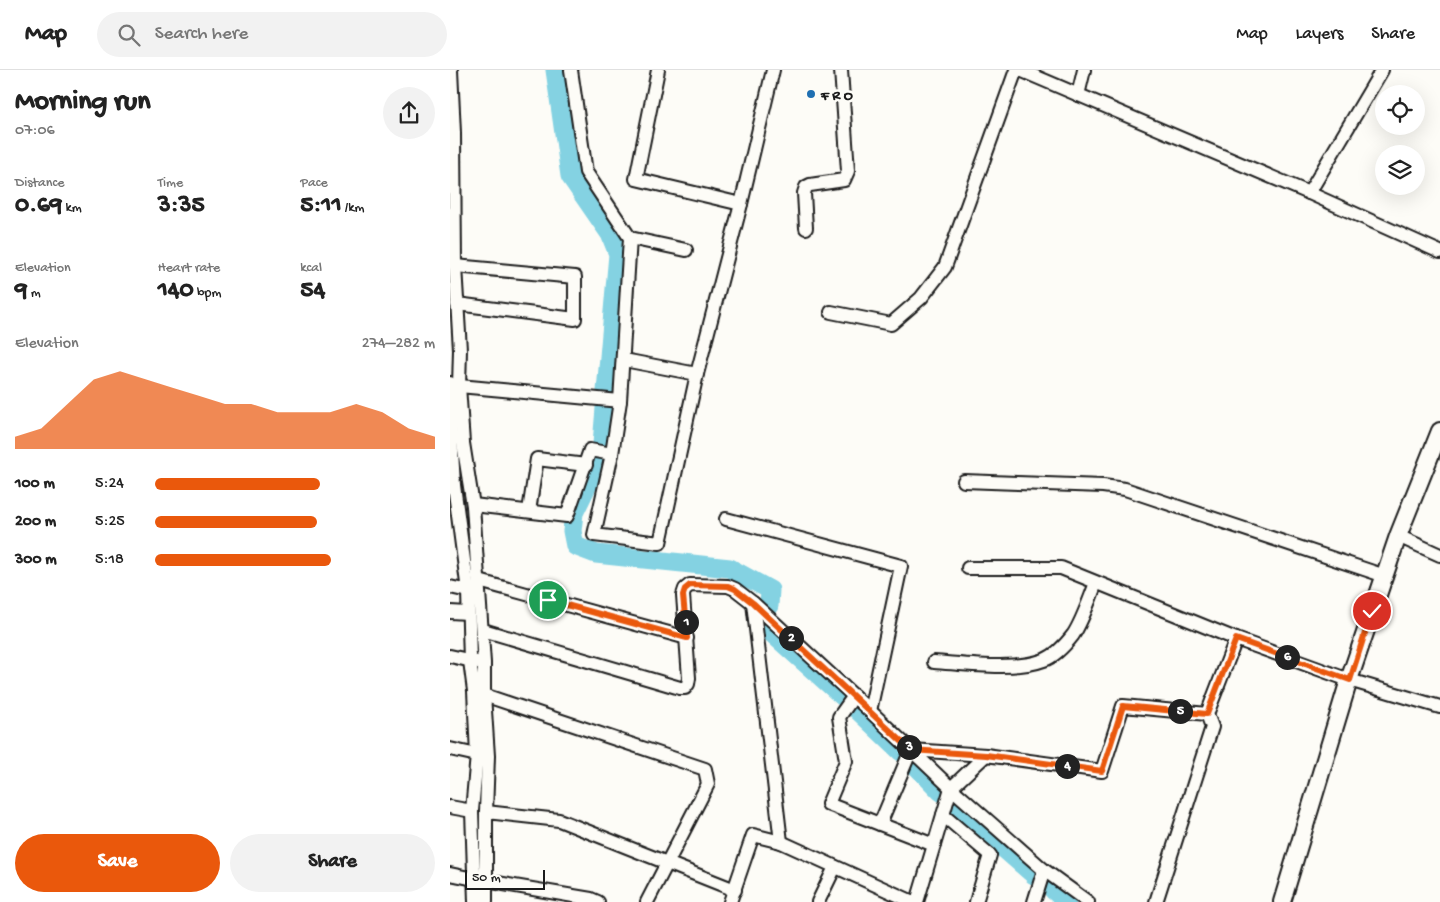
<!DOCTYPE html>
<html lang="en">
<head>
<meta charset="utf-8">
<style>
	:root { --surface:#fff; --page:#f2f2f2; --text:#222; --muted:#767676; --line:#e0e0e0; --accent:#ea580c }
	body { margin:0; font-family:"Gochi Hand",sans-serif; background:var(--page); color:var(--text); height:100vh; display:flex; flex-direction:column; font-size:19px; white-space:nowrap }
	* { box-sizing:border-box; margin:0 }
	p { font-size:16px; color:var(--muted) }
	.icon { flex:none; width:28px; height:28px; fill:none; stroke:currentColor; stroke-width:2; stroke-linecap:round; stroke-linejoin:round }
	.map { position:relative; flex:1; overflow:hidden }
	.details { display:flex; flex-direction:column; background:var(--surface); width:450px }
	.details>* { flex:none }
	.fabs { position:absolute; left:925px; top:15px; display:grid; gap:10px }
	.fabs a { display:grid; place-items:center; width:50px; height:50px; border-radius:50%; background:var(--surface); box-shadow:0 5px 20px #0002; font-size:25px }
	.scale { position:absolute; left:15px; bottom:12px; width:80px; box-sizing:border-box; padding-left:5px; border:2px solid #1c1c1c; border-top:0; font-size:14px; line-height:18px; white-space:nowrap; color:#1c1c1c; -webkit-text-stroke:4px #fdfcf7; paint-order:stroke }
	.pin { position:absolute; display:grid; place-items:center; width:42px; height:42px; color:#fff; margin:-21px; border:2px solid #fff; border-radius:50%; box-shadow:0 1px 5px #0007 }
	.km { position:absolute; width:25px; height:25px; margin:-12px; border-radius:50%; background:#222; color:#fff; font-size:14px; line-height:25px; text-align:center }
	.round { display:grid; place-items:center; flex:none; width:52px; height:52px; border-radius:26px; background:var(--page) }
	.headline { display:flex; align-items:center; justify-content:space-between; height:85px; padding:0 15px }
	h1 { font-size:28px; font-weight:700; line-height:38px }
	.metrics { display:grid; grid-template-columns:repeat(3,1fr); gap:8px; height:85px; padding:5px 15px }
	.metrics div { display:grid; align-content:center }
	.metrics b { font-size:25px; font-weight:700 }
	.metrics small { font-size:14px; font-weight:400 }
	.metrics p { font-size:14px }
	.chart { height:140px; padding:10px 15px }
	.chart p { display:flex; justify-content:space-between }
	.chart svg { width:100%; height:90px; margin-top:5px; fill:var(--accent); opacity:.7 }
	.action { display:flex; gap:10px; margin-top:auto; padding:10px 15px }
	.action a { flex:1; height:58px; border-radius:30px; background:var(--accent); color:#fff; font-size:20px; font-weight:700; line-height:58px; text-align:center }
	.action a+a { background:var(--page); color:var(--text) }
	ul { padding:0 15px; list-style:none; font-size:16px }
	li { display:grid; grid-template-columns:80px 60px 1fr; align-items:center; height:38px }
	li i { height:12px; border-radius:6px; background:var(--accent) }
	header { display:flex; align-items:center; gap:30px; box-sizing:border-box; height:70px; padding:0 25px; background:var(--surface); border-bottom:1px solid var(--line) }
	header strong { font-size:24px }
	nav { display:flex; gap:28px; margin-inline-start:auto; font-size:18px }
	.search { width:350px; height:45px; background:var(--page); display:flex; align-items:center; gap:12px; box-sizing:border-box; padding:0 18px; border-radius:28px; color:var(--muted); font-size:19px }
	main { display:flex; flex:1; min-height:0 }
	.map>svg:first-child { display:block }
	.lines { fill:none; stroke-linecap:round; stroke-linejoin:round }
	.river { stroke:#84d2e2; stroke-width:19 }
	.minor-casing { stroke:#1c1c1c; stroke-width:16 }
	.tertiary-casing { stroke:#1c1c1c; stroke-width:20 }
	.minor { stroke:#fdfcf7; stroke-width:12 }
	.tertiary { stroke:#fdfcf7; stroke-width:16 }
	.route-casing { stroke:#fff; stroke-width:10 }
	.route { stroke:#ea580c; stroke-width:6 }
	.poi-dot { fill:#1f6fb2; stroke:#fdfcf7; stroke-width:2 }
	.labels { text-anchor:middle; stroke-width:5; stroke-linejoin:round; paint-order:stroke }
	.poi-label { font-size:15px; font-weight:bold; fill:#1c1c1c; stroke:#fdfcf7; text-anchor:start }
</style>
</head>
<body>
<header>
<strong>Map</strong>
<div class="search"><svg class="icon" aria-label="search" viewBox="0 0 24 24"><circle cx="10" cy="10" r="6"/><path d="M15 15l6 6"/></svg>Search here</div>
<nav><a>Map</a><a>Layers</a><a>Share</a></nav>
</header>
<main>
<section class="details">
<div class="headline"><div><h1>Morning run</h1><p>07:06</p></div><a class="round"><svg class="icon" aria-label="share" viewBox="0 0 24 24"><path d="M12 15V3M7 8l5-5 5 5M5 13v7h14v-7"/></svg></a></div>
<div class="metrics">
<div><p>Distance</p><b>0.69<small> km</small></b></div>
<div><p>Time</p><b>3:35</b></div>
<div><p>Pace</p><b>5:11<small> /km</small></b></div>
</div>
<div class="metrics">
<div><p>Elevation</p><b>9<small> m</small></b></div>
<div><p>Heart rate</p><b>140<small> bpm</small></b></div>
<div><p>kcal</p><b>54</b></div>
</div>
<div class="chart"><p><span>Elevation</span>274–282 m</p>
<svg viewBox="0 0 160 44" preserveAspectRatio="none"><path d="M0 44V38L10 34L20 22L30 10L40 6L50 10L60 14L70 18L80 22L90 22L100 26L110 26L120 26L130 22L140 26L150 34L160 38V44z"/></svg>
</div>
<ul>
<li><b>100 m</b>5:24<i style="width:59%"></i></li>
<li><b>200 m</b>5:25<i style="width:58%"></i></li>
<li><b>300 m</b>5:18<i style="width:63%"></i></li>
</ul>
<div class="action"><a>Save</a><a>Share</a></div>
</section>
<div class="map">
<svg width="990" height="832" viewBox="0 0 990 832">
	<rect width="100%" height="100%" fill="#fdfcf7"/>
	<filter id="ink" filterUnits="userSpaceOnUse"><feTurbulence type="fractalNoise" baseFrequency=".02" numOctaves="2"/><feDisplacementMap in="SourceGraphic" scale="10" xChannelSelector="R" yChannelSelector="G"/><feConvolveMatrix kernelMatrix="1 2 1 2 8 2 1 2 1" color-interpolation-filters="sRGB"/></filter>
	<g filter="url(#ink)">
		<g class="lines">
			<g class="river">
				<path d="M 105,0 L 120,106 L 160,164 L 168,184 L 156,321"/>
				<path d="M 152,374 L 155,338"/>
				<path d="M 151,388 L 124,443 L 122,461 L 125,476 L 146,484 L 280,498 L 320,520 L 319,536"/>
				<path d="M 316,553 L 319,561 L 393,627"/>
				<path d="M 406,639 L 451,682"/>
				<path d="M 462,692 L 491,722"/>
				<path d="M 505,736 L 584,805"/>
				<path d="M 603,820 L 617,832"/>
			</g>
			<defs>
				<g id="minor">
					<path d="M 1,0 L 4,63 L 5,196 L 10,280 L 9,316 L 13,373 L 23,436 L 34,593 L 34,625 L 38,686 L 36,742 L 36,832"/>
					<path d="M 121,0 L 136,102 L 180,168 L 170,331 L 162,384 L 144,465 L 210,473 L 247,304 L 291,134 L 323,0"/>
					<path d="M 208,0 L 186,109 L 291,134"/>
					<path d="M 570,0 L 859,123 L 990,182"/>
					<path d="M 628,25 L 634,0"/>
					<path d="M 859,123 L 932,0"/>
					<path d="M 356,158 L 354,123 L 356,117 L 360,115 L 394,110 L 398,101 L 391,0"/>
					<path d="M 180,168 L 236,180"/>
					<path d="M 5,196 L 125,207 L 125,249 L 7,234"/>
					<path d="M 381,242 L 441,254 L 471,228 L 495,197 L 566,0"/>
					<path d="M 174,290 L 247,304"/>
					<path d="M 0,313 L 1,364 L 4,415 L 18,521 L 20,591 L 24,621 L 27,685 L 22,741 L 25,832"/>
					<path d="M 9,316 L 170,331"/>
					<path d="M 514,411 L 653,416 L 675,419 L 935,506"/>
					<path d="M 23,435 L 117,446 L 140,380 L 162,384"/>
					<path d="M 79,441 L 87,389 L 136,395"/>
					<path d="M 276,449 L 451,496 L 420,641"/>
					<path d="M 948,466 L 990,485"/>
					<path d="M 518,498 L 611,498 L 786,569 L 899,610 L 990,637"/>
					<path d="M 29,511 L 237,568"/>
					<path d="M 0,517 L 18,521"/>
					<path d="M 303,533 L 331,772"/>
					<path d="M 0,542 L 18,543"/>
					<path d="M 33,560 L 230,618 L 235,618 L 238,614 L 239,608 L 233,525 L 235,519 L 240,515 L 278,516 L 285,519 L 303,533 L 420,641 L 501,718 L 594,800 L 638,832"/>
					<path d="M 0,586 L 27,592"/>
					<path d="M 484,592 C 515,594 565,601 594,590 C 605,586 616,574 623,565 C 632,552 640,528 646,513"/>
					<path d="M 34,625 L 255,699 L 258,714 L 197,832"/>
					<path d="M 404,626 L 389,647 L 396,691 L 378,734 L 484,775"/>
					<path d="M 0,679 L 27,685"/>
					<path d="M 0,737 L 22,741"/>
					<path d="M 36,742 L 109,750 L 285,820"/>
					<path d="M 493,745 L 540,785 L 526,832"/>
					<path d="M 430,754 L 461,680 L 536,685 L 652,701 L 673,636 L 757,644 L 786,569"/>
					<path d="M 0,804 L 24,809"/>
					<path d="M 36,811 L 141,829 L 148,832"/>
					<path d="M 280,832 L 303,765 L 331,772 L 463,832"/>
					<path d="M 368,832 L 385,797"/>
					<path d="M 467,832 L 501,718 L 536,685"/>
					<path d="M 584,832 L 594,800"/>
					<path d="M 706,832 L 762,657 L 757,644"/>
				</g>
				<path id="tertiary" d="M 832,832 L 899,610 L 948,466 L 990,361"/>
			</defs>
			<use href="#minor" class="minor-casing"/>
			<use href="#tertiary" class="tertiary-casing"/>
			<use href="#minor" class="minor"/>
			<use href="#tertiary" class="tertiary"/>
		</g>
	</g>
	<g class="lines" filter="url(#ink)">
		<defs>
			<path id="route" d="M 98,530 L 237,568 L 233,525 L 235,519 L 240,515 L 278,516 L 285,519 L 303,533 L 461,680 L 536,685 L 652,701 L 673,636 L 757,644 L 786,569 L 900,610 L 922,541"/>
		</defs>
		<use href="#route" class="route-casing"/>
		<use href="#route" class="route"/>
	</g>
	<circle class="poi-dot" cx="361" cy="24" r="5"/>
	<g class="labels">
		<g class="poi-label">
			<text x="371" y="29">F R O</text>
		</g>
	</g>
</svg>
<div class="fabs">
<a><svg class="icon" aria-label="locate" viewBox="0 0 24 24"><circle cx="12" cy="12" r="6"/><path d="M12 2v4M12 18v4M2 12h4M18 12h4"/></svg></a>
<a><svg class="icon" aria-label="layers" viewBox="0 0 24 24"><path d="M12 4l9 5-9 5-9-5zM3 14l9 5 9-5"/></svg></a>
</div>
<div class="scale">50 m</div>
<div class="pin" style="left:98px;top:530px;background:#1e9e55"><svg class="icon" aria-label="arrive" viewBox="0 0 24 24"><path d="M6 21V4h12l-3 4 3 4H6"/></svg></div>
<div class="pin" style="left:922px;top:541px;background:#d93025"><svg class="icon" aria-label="check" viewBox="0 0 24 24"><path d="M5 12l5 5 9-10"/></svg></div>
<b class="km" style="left:236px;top:552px">1</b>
<b class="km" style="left:341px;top:568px">2</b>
<b class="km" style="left:459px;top:677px">3</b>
<b class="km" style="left:617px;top:696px">4</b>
<b class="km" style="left:730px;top:641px">5</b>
<b class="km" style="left:837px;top:587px">6</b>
</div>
</main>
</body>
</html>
